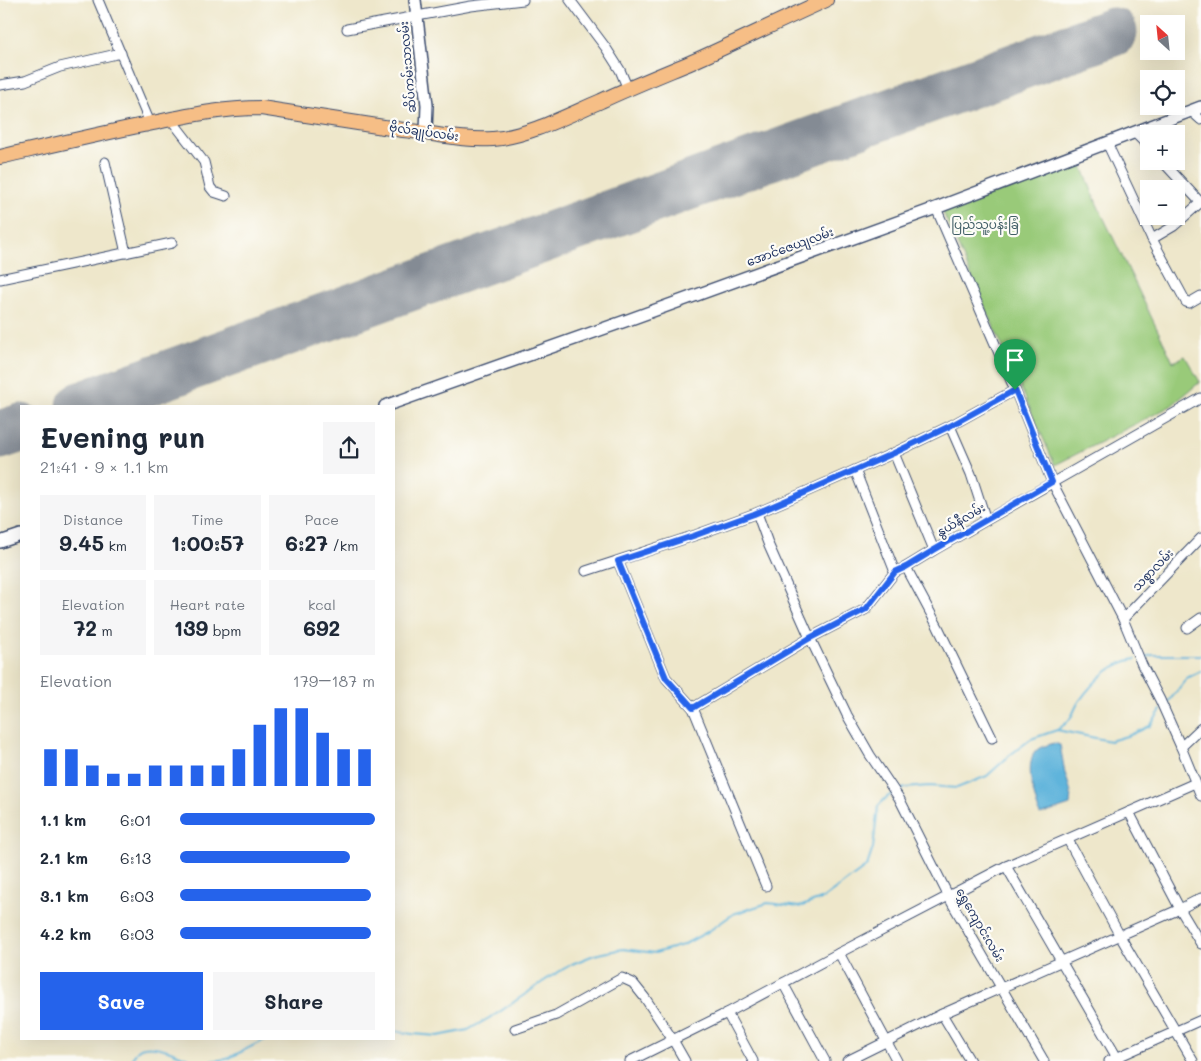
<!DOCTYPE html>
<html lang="en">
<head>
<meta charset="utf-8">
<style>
	:root { --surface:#fff; --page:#f6f6f7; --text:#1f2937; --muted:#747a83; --accent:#2563eb }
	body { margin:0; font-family:Mali,"Noto Sans Myanmar",sans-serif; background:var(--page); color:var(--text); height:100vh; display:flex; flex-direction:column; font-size:19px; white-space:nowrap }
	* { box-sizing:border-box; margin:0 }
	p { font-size:16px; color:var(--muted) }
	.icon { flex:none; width:28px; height:28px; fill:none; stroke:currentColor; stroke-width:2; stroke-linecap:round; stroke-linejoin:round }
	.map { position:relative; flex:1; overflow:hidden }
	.details { position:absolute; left:20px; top:405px; width:375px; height:635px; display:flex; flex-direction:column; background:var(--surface); border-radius:0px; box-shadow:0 5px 20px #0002 }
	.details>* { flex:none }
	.needle { width:32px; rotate:333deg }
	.controls { position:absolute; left:1140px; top:15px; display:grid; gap:10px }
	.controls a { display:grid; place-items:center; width:45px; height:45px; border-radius:0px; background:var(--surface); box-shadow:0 5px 20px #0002; font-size:25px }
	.pin { position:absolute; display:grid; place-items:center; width:42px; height:42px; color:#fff; margin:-51px -21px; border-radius:50% 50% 50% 0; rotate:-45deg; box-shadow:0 0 5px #0007 }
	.pin .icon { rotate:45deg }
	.round { display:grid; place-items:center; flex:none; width:52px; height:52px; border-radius:0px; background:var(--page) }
	.head { display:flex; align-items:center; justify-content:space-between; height:85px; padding:0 20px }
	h1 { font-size:28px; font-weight:700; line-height:38px }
	.figures { display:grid; grid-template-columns:repeat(3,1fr); gap:8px; height:85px; padding:5px 20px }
	.figures div { display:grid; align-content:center; border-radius:0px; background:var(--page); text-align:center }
	.figures b { font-size:21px; font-weight:700 }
	.figures small { font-size:14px; font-weight:400 }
	.figures p { font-size:14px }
	.chart { height:140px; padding:10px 20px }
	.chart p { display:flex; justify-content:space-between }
	.chart svg { width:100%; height:90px; margin-top:5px; stroke:var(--accent); stroke-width:6 }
	.primary-button { display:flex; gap:10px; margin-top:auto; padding:10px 20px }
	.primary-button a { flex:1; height:58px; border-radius:0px; background:var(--accent); color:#fff; font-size:20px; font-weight:700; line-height:58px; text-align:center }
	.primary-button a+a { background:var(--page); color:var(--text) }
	ul { padding:0 20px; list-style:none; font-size:16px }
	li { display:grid; grid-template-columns:80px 60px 1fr; align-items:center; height:38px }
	li i { height:12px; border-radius:6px; background:var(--accent) }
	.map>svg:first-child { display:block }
	.green { fill:#99ca79; stroke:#5a7c6c }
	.water { fill:#5eb4db; stroke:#3c729c }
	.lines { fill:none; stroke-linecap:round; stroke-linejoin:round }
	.stream { stroke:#5eb4db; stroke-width:2 }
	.runway { stroke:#848b94; stroke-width:49 }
	.minor-casing { stroke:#3b4b6e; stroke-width:11 }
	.tertiary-casing { stroke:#3b4b6e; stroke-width:14 }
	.trunk-casing { stroke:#3b4b6e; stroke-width:16 }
	.minor { stroke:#fff; stroke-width:9 }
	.tertiary { stroke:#fff; stroke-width:11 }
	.trunk { stroke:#f6be86; stroke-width:14 }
	.route-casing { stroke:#fff; stroke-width:10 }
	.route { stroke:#2563eb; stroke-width:6 }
	.labels { text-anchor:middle; stroke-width:4.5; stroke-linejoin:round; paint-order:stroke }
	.street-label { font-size:12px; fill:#1b2f5e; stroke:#fdfcf7 }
	.park-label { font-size:12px; fill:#415e66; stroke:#fdfcf7 }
</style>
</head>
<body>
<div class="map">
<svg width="1201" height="1061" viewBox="0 0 1201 1061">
	<rect width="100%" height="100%" fill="#fdfcf7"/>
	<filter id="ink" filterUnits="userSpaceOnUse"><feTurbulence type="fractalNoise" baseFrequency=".02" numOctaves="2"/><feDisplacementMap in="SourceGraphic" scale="10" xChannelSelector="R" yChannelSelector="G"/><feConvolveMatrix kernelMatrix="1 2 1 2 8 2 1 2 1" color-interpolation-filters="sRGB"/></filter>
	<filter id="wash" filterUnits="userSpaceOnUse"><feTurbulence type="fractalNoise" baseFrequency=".0096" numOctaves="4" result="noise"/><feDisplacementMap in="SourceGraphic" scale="20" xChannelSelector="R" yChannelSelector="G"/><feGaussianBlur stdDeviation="1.12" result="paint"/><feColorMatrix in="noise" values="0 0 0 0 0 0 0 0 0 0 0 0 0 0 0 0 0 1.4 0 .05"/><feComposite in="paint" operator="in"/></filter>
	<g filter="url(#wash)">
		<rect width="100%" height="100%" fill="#eee7cb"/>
		<path class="green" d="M 1079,158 L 1097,204 L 1173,362 L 1185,356 L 1200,382 L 1171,406 L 1055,465 L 942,210 Z"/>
		<path class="water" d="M 1054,743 L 1060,745 L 1065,773 L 1071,792 L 1070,805 L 1040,815 C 1035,799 1022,761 1038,749 C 1042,746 1049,745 1054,743 Z"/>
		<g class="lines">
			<g class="stream">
				<path d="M 1143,658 L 1152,655 L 1201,655"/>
				<path d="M 1166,705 L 1187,678 L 1201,671"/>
				<path d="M 1057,730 C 1061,727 1066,724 1069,720 C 1073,715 1075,708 1078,703 C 1092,683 1112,662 1136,659"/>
				<path d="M 899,791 L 905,788 L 929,786 L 957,788 L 987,776 L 1010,755 L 1031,739 L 1057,730 L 1110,741 L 1130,735 L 1150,726 L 1161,710"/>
				<path d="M 394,1031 L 412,1034 L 438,1036 L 468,1030 L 498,1013 L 550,977 L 572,964 L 594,955 L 623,949 L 655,953 L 683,945 L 709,931 L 733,914 L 768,903 L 799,907 L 824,898 L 867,866 L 873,848 L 878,806 L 887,797 L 892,794"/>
				<path d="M 131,1061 C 134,1055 137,1048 144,1047 C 159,1044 182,1056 195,1061"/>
				<path d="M 211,1061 L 227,1059 L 266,1039"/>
			</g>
			<g class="runway">
				<path d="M 81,406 L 1113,32"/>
				<path d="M 0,435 L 21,428"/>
			</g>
		</g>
	</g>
	<g filter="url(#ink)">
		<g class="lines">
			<defs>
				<g id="minor">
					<path d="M 98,0 L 150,123"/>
					<path d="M 570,0 L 606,48 L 620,70 L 628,89"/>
					<path d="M 347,29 L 471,6 L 523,0"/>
					<path d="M 0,85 L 25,81 L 60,67 L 121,53"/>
					<path d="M 1191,111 L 1201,120"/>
					<path d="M 170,118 L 204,162 L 210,187 L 214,192 L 226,196"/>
					<path d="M 1135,133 L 1149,147"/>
					<path d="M 1107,143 L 1152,239 L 1186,302 L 1189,303 L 1201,296"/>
					<path d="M 1162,161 L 1201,203"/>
					<path d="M 105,162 L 126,253"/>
					<path d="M 936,208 L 1015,390 L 1052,482 L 1123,619 L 1142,665 L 1160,700 L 1181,747 L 1201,796"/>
					<path d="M 1152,239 L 1174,226 L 1201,202"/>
					<path d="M 0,279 L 172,243"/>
					<path d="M 950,426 L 971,474 L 986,520"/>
					<path d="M 894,453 L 934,550"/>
					<path d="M 855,470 L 895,572"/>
					<path d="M 757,513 L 769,546 L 810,638 L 847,715 L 870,755 L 899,798 L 952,903 L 1044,1061"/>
					<path d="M 618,561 L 666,678 L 693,708 L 766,886"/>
					<path d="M 906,567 L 938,627 L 992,738"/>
					<path d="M 586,571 L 696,535 L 754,514 L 801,494 L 894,453 L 950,426 L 1015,390"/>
					<path d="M 1123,619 L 1201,538"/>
					<path d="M 1187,628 L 1201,618"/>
					<path d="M 693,708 L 810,638 L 866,609 L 895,572 L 906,567 L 934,550 L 1201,398"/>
					<path d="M 1181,747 L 1201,728"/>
					<path d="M 1129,812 L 1180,909 L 1201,944"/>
					<path d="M 1068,840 L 1120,936 L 1193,1061"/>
					<path d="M 1006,866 L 1119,1061"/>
					<path d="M 839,953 L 897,1061"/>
					<path d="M 783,983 L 825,1061"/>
					<path d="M 727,1013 L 753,1061"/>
					<path d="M 942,1014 L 970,1061"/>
					<path d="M 515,1029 L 556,1015 L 622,978 L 633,983 L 645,998 L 673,1040 L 685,1061"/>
					<path d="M 630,1061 L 727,1013 L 839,953 L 1006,866 L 1195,783"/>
					<path d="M 847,1061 L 942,1014 L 1180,909 L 1201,898"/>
					<path d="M 1109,1061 L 1201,1020"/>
				</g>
				<g id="tertiary">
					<path d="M 415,0 L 427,105 L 426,132"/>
					<path d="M 385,406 L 628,320 L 936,208 L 1201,107"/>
					<path d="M 0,542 L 21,535"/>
				</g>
				<path id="trunk" d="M 0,157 C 48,146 95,135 143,125 C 182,117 220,108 261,108 L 403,130 C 433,133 463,141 493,139 C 529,136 568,115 601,101 C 631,87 661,75 692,62 C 737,42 781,20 826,0"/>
			</defs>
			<use href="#minor" class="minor-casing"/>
			<use href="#tertiary" class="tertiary-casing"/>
			<use href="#trunk" class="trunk-casing"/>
			<use href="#minor" class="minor"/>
			<use href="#tertiary" class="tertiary"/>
			<use href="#trunk" class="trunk"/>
		</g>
	</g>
	<g class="lines" filter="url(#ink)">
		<defs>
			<path id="route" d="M 1015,390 L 1052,482 L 934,550 L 906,567 L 895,572 L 866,609 L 810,638 L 693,708 L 666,678 L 618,561 L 696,535 L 754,514 L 801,494 L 894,453 L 950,426 Z"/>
		</defs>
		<use href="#route" class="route-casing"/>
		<use href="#route" class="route"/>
	</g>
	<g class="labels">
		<g class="street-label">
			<text transform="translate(408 67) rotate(-95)" y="4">ဆိပ်ကမ်းသာလမ်း</text>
			<text transform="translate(424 132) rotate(8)" y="4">ဗိုလ်ချုပ်လမ်း</text>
			<text transform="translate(790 247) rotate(-20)" y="4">အောင်ဇေယျလမ်း</text>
			<text transform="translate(961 520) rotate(-30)" y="4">နွယ်နီလမ်း</text>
			<text transform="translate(1153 570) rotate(-46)" y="4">သစ္စာလမ်း</text>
			<text transform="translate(980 925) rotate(60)" y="4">ရွှေကျောင်းလမ်း</text>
		</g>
		<g class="park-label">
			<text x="985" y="229">ပြည်သူ့ပန်းခြံ</text>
		</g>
	</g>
</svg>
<div class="controls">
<a><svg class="needle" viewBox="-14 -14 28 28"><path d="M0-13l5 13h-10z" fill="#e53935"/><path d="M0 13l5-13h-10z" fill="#747a83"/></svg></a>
<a><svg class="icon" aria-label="locate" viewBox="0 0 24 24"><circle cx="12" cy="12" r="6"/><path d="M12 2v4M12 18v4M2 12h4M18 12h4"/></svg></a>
<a>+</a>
<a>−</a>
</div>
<div class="pin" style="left:1015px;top:390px;background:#1e9e55"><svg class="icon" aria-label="arrive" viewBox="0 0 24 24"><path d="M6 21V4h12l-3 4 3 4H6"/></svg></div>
<section class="details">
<div class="head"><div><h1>Evening run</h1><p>21:41 · 9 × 1.1 km</p></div><a class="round"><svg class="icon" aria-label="share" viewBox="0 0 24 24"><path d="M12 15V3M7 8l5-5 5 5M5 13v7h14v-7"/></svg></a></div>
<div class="figures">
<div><p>Distance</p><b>9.45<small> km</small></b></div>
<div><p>Time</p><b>1:00:57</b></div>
<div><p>Pace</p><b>6:27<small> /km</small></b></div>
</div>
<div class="figures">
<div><p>Elevation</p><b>72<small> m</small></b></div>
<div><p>Heart rate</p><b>139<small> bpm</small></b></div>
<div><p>kcal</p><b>692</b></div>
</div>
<div class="chart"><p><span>Elevation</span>179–187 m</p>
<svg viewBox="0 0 160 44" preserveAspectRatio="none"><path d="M5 44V26M15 44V26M25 44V34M35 44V38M45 44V38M55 44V34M65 44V34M75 44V34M85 44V34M95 44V26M105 44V14M115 44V6M125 44V6M135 44V18M145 44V26M155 44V26"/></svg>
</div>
<ul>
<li><b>1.1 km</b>6:01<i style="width:100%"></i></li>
<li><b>2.1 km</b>6:13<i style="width:87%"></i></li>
<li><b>3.1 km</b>6:03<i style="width:98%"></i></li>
<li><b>4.2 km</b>6:03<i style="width:98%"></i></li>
</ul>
<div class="primary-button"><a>Save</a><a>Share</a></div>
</section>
</div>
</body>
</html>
